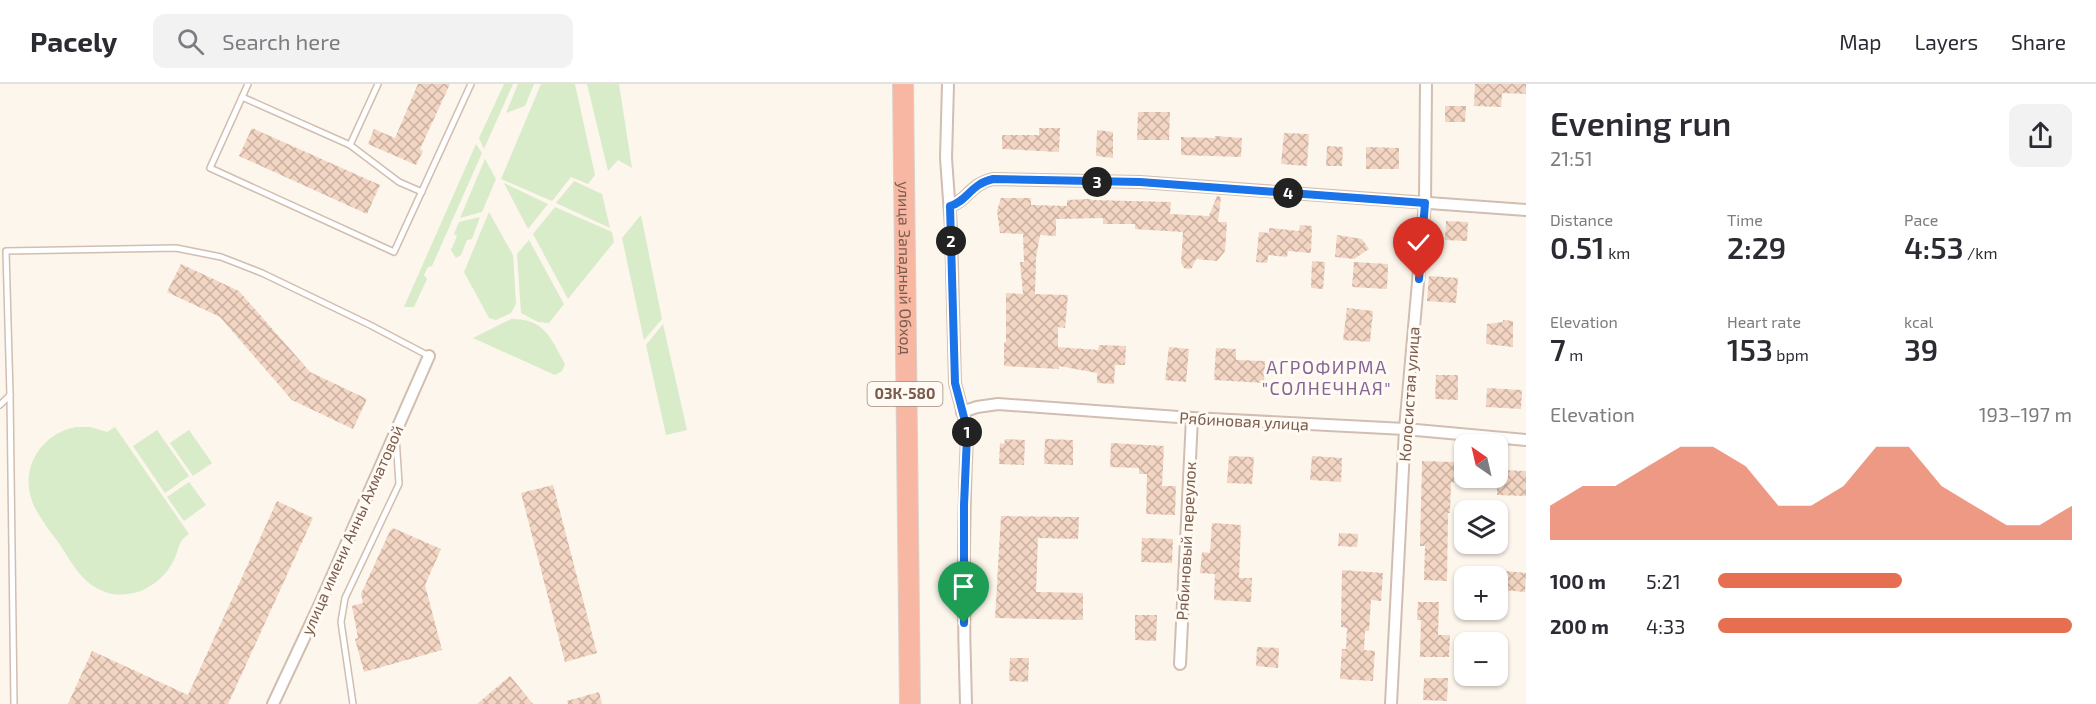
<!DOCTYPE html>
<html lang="en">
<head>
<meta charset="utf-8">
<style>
	:root { --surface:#fff; --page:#f2f2f3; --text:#2b2b33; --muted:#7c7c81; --line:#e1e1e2; --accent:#e76f51 }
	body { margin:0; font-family:"Exo 2",sans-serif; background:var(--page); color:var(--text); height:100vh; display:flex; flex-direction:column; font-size:22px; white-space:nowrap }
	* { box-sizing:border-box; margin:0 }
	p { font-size:20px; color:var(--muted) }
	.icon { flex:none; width:33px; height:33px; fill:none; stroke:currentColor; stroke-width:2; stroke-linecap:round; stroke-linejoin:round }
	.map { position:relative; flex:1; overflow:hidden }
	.details { display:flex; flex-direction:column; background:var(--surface); width:570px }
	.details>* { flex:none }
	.needle { width:39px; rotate:326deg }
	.buttons { position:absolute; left:1454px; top:350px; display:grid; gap:12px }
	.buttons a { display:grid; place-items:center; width:54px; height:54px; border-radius:12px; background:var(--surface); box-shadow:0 2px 4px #0004; font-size:30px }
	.pin { position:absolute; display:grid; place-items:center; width:51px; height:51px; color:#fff; margin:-62px -26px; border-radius:50% 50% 50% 0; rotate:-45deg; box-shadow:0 0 6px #0007 }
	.pin .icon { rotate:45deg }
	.km { position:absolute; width:30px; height:30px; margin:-15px; border-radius:50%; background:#222; color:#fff; font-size:16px; line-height:30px; text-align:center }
	.round { display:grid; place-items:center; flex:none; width:63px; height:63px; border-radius:12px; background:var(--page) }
	.summary { display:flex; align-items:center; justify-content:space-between; height:102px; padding:0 24px }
	h1 { font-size:33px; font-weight:600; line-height:45px }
	.figures { display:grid; grid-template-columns:repeat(3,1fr); gap:9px; height:102px; padding:6px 24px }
	.figures div { display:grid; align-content:center }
	.figures b { font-size:30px; font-weight:600 }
	.figures small { font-size:16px; font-weight:400 }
	.figures p { font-size:16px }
	.chart { height:168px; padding:12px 24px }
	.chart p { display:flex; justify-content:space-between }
	.chart svg { width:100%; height:108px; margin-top:6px; fill:var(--accent); opacity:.7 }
	ul { padding:0 24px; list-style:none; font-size:20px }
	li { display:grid; grid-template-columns:96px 72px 1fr; align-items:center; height:45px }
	li i { height:15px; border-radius:8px; background:var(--accent) }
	header { display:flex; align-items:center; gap:36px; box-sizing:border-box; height:84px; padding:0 30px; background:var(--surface); border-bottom:2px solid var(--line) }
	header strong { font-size:28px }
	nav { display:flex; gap:33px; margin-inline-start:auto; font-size:21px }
	.search { width:420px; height:54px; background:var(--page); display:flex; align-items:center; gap:15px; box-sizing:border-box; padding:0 21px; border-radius:12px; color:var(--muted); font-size:22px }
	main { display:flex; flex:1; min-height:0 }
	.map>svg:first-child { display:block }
	.green { fill:#d8ecc9 }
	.building { fill:url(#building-cross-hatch) }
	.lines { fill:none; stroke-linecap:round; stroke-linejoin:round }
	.lane-casing { stroke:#d1beb0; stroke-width:8 }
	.street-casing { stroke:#d1beb0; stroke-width:14 }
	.highway-casing { stroke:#dad1cd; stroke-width:22 }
	.lane { stroke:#fff; stroke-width:5 }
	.street { stroke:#fff; stroke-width:10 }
	.highway { stroke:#f7b7a3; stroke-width:20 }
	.route-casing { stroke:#fff; stroke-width:12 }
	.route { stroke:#1a73e8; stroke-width:8 }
	.labels { text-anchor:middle; stroke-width:6; stroke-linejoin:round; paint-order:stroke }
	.shield { fill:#fffaf3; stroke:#a28b7f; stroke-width:1.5 }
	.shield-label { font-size:15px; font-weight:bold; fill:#7a5c4d }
	.street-label { font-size:16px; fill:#7a5c4d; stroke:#fffaf3 }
	.neighbourhood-label { font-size:18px; letter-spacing:1.5px; fill:#846695; stroke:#fffaf3 }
</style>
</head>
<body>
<header>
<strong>Pacely</strong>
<div class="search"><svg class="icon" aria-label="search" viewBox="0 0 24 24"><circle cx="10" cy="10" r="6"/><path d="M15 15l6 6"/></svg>Search here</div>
<nav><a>Map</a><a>Layers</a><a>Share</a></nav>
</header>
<main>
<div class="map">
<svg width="1526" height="620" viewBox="0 0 1526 620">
	<defs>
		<pattern id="building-cross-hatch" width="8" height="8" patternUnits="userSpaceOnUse" patternTransform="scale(1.5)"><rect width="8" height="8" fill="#f3d5c3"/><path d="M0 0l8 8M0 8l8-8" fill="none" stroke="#cab0a1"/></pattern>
	</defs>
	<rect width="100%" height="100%" fill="#fdf6ec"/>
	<g class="green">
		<path d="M 504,0 L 513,0 L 484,65 L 479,54 Z"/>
		<path d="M 518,0 L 534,0 L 525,22 L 506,29 Z"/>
		<path d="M 541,0 L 575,0 L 595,91 L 588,100 L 571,93 L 552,117 L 501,95 Z"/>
		<path d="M 587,0 L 619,0 L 632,84 L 618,76 L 608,87 Z"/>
		<path d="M 476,60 L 482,69 L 432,182 L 428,183 L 424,191 L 427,195 L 414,223 L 404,223 Z"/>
		<path d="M 485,75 L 496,95 L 482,128 L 460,134 Z"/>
		<path d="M 574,97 L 602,110 L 610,144 L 556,119 Z"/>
		<path d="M 504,99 L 548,120 L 528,145 Z"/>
		<path d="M 555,123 L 612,148 L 614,158 L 568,215 L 533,150 Z"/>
		<path d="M 489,128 L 513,171 L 516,220 L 511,229 L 496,236 L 489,234 L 464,188 Z"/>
		<path d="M 641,131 L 662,235 L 644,256 L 622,154 Z"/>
		<path d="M 480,133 L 472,155 L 467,156 L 461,171 L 456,174 L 451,166 L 457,152 L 454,150 L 459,138 Z"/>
		<path d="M 529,156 L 564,220 L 549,239 L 538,238 L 521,229 L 517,170 Z"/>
		<path d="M 511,235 C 545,235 550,253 565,280 L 562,287 L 555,291 L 473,254 Z"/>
		<path d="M 663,240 L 687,346 L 666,351 L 646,261 Z"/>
		<path d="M 76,343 L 90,343 L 107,348 L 115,343 L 189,450 C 177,458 180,464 174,476 C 167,490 155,501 141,507 C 129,511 116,512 105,508 C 83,500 72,480 61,462 C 52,450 42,437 35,424 C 17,388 39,350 76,343 Z"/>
		<path d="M 157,346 L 189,392 L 165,409 L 133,362 Z"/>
		<path d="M 189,346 L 212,379 L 193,392 L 170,359 Z"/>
		<path d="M 189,398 L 206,421 L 184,437 L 167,413 Z"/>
	</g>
	<g class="building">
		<path d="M 418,0 L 450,0 L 420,65 L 423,67 L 416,81 L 368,60 L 374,45 L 395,54 Z"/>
		<path d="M 1475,0 L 1526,0 L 1526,10 L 1502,9 L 1501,23 L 1474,22 Z"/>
		<path d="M 1445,22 L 1466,22 L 1465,38 L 1445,38 Z"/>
		<path d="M 1138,28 L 1170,28 L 1169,56 L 1137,56 Z"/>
		<path d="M 252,44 L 380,101 L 367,130 L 239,72 Z"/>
		<path d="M 1039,44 L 1060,44 L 1059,68 L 1002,65 L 1002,51 L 1039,51 Z"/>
		<path d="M 1097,46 L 1113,48 L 1113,74 L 1096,72 Z"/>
		<path d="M 1284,49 L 1309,50 L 1307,82 L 1281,80 Z"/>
		<path d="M 1215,52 L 1242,54 L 1241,73 L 1181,71 L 1181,53 L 1215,54 Z"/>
		<path d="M 1327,62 L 1343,63 L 1342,82 L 1326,82 Z"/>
		<path d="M 1366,63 L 1399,64 L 1399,85 L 1366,85 Z"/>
		<path d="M 1217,112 L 1221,113 L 1218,138 L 1227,138 L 1225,167 L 1217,177 L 1196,175 L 1192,184 L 1188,185 L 1184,184 L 1181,179 L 1183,148 L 1135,145 L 1135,140 L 1103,140 L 1103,134 L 1056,135 L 1056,152 L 1040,151 L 1036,174 L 1035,210 L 1068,211 L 1065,244 L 1058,243 L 1058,263 L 1098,266 L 1099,261 L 1126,262 L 1125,281 L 1115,281 L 1114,300 L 1097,299 L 1097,289 L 1059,282 L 1059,285 L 1004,282 L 1004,258 L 1006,258 L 1006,209 L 1023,210 L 1020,178 L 1024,178 L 1023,150 L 1000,149 L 997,127 L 1001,114 L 1031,114 L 1031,121 L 1067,122 L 1067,116 L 1091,115 L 1091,116 L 1171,118 L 1170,130 L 1209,132 Z"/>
		<path d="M 1446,137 L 1468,138 L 1467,157 L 1445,156 Z"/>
		<path d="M 1300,141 L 1312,142 L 1311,169 L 1288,167 L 1287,173 L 1268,171 L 1267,179 L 1256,178 L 1259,148 L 1269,149 L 1269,144 L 1299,147 Z"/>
		<path d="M 1337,151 L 1362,155 L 1369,165 L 1354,175 L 1335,173 Z"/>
		<path d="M 1312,177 L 1325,178 L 1323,205 L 1311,204 Z"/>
		<path d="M 1354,178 L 1388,180 L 1387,205 L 1352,203 Z"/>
		<path d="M 181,180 L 239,207 L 310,288 L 367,315 L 353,345 L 292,316 L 220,233 L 167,208 Z"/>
		<path d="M 1429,192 L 1458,194 L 1456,219 L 1427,217 Z"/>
		<path d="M 1347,224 L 1373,227 L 1370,258 L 1343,256 Z"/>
		<path d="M 1503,236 L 1513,237 L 1513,263 L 1486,260 L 1487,240 L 1503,238 Z"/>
		<path d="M 1169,263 L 1189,265 L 1186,298 L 1165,296 Z"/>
		<path d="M 1216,264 L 1236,265 L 1236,276 L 1265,277 L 1264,299 L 1214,296 Z"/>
		<path d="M 1436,291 L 1458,291 L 1458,316 L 1435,315 Z"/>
		<path d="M 1487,304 L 1522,306 L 1521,325 L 1486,323 Z"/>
		<path d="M 1005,355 L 1025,356 L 1024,381 L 999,380 L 1000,359 L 1004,360 Z"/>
		<path d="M 1045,355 L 1073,356 L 1073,381 L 1044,380 Z"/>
		<path d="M 1111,359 L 1164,362 L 1162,402 L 1176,402 L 1175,431 L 1146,430 L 1147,390 L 1139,390 L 1139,384 L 1110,383 Z"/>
		<path d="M 1229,372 L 1254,373 L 1252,400 L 1227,399 Z"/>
		<path d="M 1312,372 L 1342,374 L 1341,398 L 1310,396 Z"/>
		<path d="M 1422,377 L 1454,378 L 1454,399 L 1451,398 L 1450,429 L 1448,429 L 1447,497 L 1424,496 L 1425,462 L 1420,462 Z"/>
		<path d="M 1497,386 L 1526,387 L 1526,412 L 1497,411 Z"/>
		<path d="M 553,401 L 597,569 L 565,578 L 521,409 Z"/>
		<path d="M 277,417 L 313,434 L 228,620 L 68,620 L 92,567 L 188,611 Z"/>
		<path d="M 1001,432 L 1079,433 L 1078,455 L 1038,454 L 1036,508 L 1083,509 L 1083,536 L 995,534 Z"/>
		<path d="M 1212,439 L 1241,441 L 1239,494 L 1252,494 L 1251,518 L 1214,516 L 1215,490 L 1200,489 L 1202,468 L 1210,469 Z"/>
		<path d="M 393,444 L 441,465 L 425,501 L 442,566 L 364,588 L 355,555 L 358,554 L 352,522 L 363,519 L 361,510 L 390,447 Z"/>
		<path d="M 1339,449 L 1358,450 L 1357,463 L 1338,462 Z"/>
		<path d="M 1142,454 L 1173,455 L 1172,479 L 1141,478 Z"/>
		<path d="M 1342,486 L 1383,489 L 1381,517 L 1371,516 L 1369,547 L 1365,547 L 1364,566 L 1375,567 L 1373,597 L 1340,595 L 1342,565 L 1346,565 L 1347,544 L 1341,543 Z"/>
		<path d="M 1505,487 L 1526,489 L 1525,508 L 1504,506 Z"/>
		<path d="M 1418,518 L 1439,518 L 1438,551 L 1450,551 L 1449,573 L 1420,573 L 1421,536 L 1417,536 Z"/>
		<path d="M 1135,531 L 1157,531 L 1156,557 L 1135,556 Z"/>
		<path d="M 1257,563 L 1279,564 L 1278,584 L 1256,582 Z"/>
		<path d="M 1010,574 L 1029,574 L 1028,598 L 1009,597 Z"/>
		<path d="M 510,592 L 533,620 L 477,620 Z"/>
		<path d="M 1424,594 L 1448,594 L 1447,617 L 1423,616 Z"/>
		<path d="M 599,608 L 602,620 L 568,620 L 567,617 Z"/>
	</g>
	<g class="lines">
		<defs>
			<g id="lane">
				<path d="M 248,0 L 210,84 L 394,168 L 471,0"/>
				<path d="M 242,13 L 350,61 L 399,98 L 422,108"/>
				<path d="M 350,61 L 378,0"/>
				<path d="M 0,321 L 10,311"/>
				<path d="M 14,620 L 10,311 L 6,167 L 176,164 L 221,173 L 262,189 L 370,241 L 429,272"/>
				<path d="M 353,620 L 341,538 L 345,514 L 399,400 L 396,353"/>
			</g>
			<g id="street">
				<path d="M 948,0 L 946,74 L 951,144 L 955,299 L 966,341 L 967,352 C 963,442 963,531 966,620"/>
				<path d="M 950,122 C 967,117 970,100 993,95 L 1140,98 L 1526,126"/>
				<path d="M 962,328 L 977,323 L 998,320 L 1192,334 L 1405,345 L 1526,356"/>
				<path d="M 1180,580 L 1192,334"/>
				<path d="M 273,620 L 319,522 L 429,272"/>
				<path d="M 1391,620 L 1405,345 L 1425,119 L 1426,0"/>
			</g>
			<g id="highway">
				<path id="s1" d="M 903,0 L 910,620"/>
			</g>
		</defs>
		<use href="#lane" class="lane-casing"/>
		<use href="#street" class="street-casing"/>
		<use href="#highway" class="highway-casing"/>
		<use href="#lane" class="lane"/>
		<use href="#street" class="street"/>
		<use href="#highway" class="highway"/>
	</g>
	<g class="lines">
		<defs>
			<path id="route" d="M 964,539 L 964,421 L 967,352 L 966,341 L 955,299 L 950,122 C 968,117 970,100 993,95 L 1140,98 L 1425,119 L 1419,195"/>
		</defs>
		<use href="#route" class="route-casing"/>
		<use href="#route" class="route"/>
	</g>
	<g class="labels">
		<rect class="shield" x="867.5" y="298" width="75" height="24" rx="4.5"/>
		<g class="shield-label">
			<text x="905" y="315">03К-580</text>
		</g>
		<g class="street-label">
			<text dy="6" stroke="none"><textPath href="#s1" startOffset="184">улица Западный Обход</textPath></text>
			<text transform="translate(1409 310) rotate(-86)" y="6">Колосистая улица</text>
			<text transform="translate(1244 337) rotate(3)" y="6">Рябиновая улица</text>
			<text transform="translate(352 446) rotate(-66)" y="6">улица имени Анны Ахматовой</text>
			<text transform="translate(1186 457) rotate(-87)" y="6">Рябиновый переулок</text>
		</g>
		<g class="neighbourhood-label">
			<text x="1327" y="290">АГРОФИРМА<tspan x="1327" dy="21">"СОЛНЕЧНАЯ"</tspan></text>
		</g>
	</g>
</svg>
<div class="buttons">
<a><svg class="needle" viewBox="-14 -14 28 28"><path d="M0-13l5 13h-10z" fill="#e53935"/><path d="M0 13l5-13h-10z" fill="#7c7c81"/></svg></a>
<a><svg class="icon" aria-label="layers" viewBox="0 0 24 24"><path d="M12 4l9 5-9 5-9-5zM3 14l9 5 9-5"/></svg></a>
<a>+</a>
<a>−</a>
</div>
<div class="pin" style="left:964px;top:539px;background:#1e9e55"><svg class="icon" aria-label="arrive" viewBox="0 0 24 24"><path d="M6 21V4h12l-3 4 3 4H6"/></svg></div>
<div class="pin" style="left:1419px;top:195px;background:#d93025"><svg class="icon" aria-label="check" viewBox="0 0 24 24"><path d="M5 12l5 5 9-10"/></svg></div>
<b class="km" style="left:967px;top:348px">1</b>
<b class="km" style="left:951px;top:157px">2</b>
<b class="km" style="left:1097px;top:98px">3</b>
<b class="km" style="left:1288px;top:109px">4</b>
</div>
<section class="details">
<div class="summary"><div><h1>Evening run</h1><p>21:51</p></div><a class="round"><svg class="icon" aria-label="share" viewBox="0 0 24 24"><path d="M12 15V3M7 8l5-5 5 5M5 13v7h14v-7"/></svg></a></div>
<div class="figures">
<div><p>Distance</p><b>0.51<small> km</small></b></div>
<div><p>Time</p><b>2:29</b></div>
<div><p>Pace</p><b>4:53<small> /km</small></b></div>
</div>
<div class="figures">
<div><p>Elevation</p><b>7<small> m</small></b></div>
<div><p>Heart rate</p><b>153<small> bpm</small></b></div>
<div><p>kcal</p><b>39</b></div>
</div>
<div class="chart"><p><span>Elevation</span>193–197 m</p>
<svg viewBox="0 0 160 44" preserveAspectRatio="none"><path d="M0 44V30L10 22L20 22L30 14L40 6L50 6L60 14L70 30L80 30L90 22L100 6L110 6L120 22L130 30L140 38L150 38L160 30V44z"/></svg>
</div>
<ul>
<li><b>100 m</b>5:21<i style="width:52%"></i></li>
<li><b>200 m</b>4:33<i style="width:100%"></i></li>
</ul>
</section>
</main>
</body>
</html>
